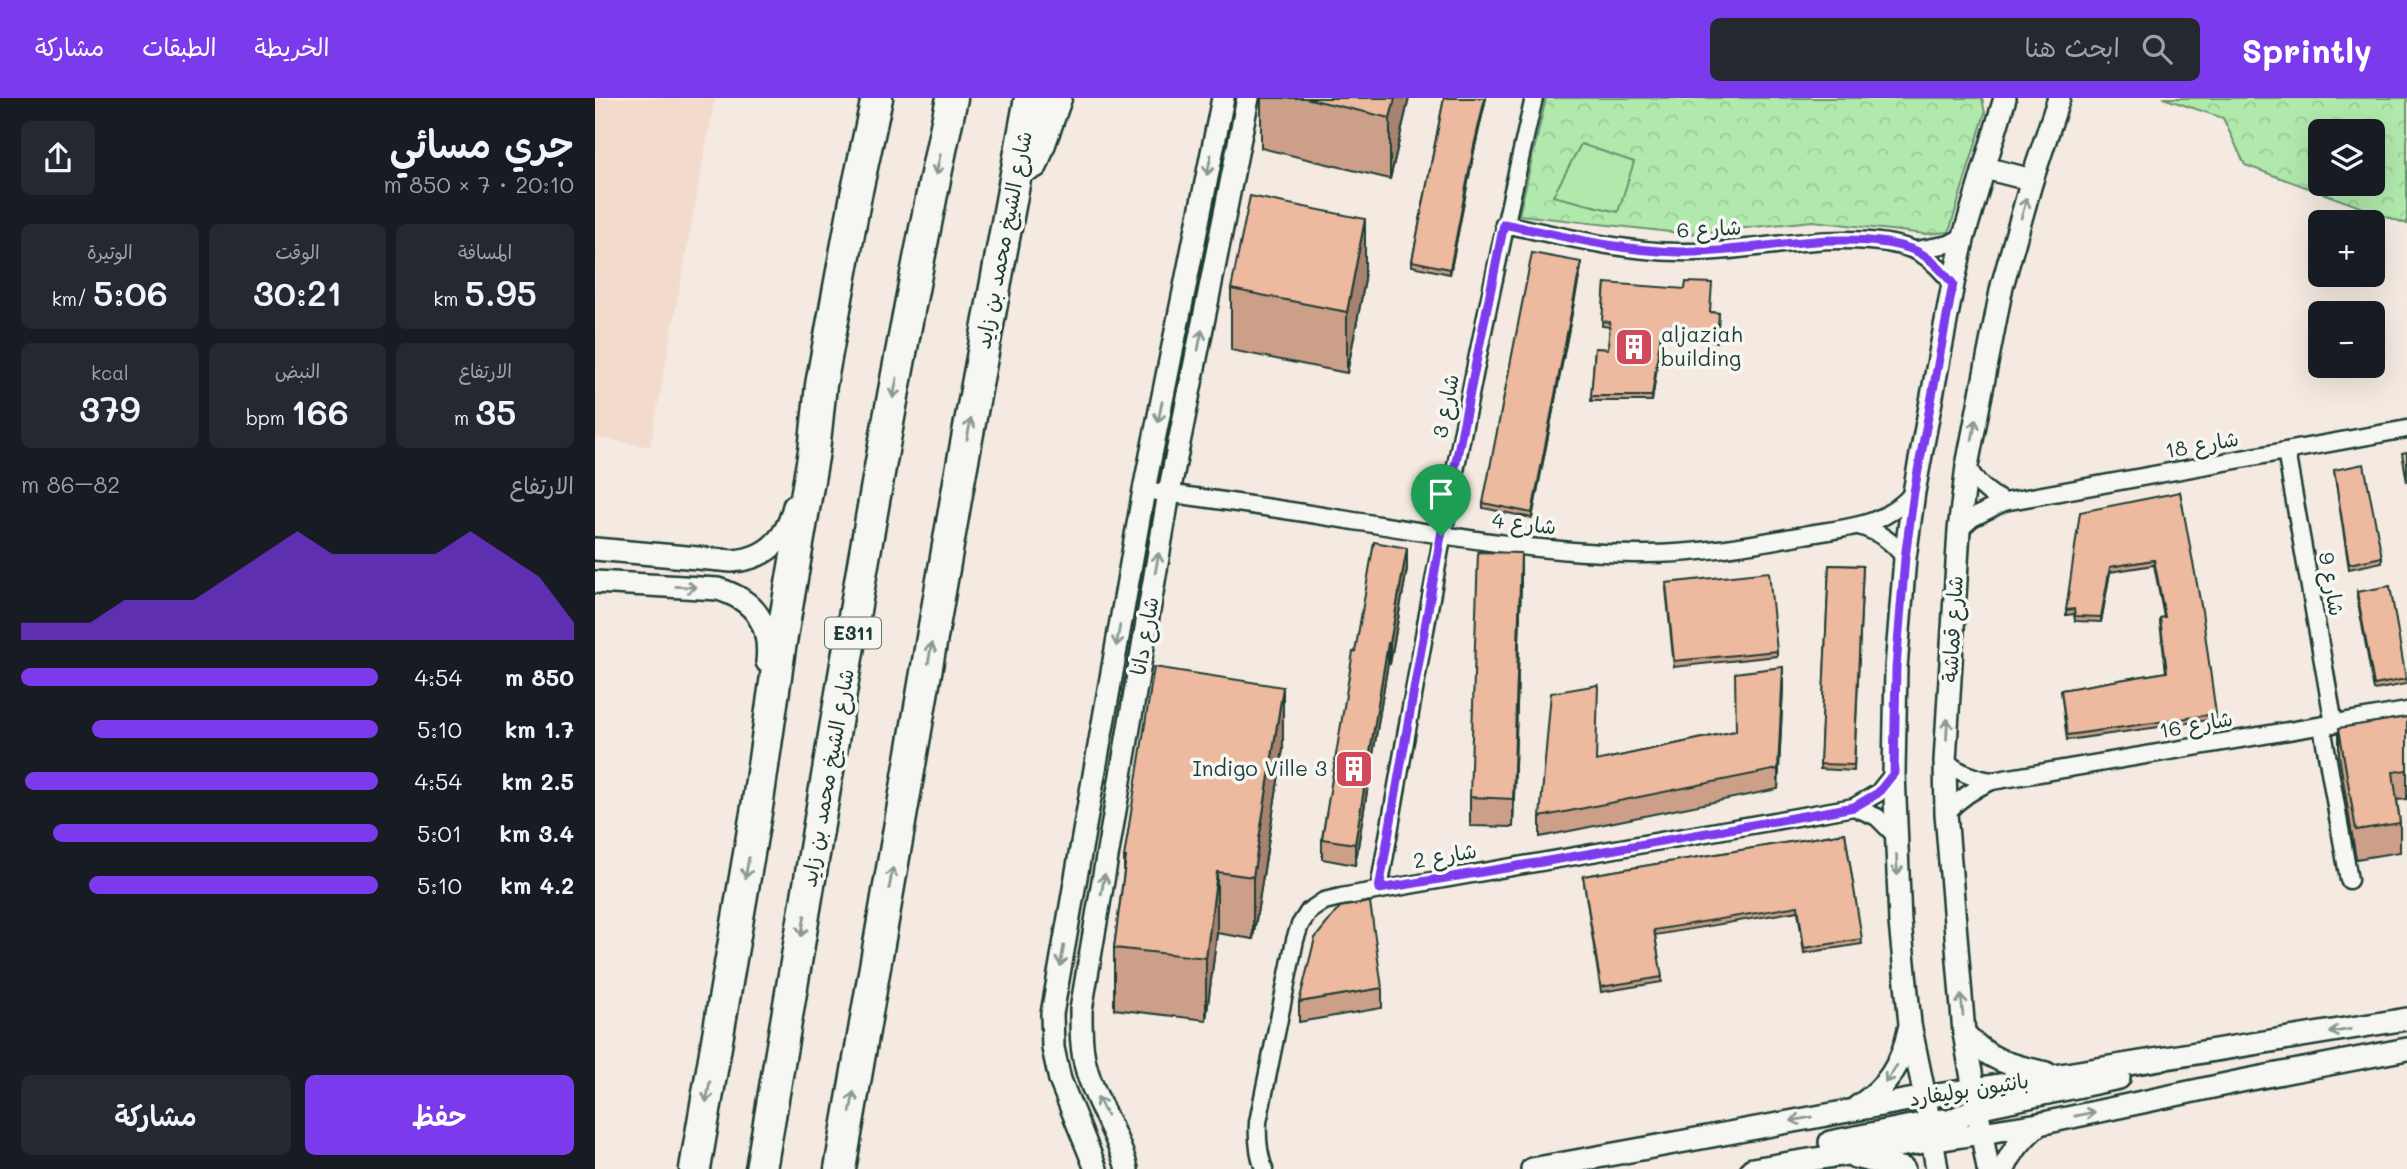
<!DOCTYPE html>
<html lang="ar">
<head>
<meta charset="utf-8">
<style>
	:root { --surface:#171b24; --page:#242831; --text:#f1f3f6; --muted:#9ea1a6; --accent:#7c3aed }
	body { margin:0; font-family:Mali,"Playpen Sans Arabic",sans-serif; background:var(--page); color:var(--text); direction:rtl; height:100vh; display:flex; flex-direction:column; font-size:26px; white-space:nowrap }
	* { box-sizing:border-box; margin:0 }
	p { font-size:23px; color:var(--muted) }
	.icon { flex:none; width:38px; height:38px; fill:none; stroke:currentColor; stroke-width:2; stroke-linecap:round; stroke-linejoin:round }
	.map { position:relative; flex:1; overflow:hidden; direction:ltr }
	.panel { display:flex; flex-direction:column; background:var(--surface); width:595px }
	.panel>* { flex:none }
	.controls { position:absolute; left:1713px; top:21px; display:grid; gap:14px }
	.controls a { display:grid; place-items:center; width:77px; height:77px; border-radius:10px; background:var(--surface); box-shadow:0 7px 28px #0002; font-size:35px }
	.pin { position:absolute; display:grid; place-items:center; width:60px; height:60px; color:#fff; margin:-72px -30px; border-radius:50% 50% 50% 0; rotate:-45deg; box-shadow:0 0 7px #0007 }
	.pin .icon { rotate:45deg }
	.round { display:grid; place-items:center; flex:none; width:74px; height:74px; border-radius:10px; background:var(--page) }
	.headline { display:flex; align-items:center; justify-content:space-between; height:119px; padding:0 21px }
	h1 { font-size:38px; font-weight:600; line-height:52px }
	.metrics { display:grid; grid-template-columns:repeat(3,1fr); gap:10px; height:119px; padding:7px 21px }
	.metrics div { display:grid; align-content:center; border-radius:10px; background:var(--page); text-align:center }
	.metrics b { font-size:35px; font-weight:600 }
	.metrics small { font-size:19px; font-weight:400 }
	.metrics p { font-size:19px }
	.chart { height:196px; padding:14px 21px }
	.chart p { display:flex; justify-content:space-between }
	.chart svg { width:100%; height:126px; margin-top:7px; fill:var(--accent); opacity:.7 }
	.primary-button { display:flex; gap:14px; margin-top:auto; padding:14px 21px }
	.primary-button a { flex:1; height:80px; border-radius:10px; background:var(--accent); color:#fff; font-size:28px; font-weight:600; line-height:80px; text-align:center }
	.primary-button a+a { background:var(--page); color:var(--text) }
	ul { padding:0 21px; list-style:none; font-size:23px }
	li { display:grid; grid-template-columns:112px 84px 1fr; align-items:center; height:52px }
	li i { height:18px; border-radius:9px; background:var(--accent) }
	header { display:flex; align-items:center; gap:42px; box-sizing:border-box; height:98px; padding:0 35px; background:var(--accent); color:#fff }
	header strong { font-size:33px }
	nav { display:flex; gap:38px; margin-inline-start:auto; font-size:24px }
	.search { width:490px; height:63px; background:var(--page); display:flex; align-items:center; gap:18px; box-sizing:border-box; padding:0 24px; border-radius:10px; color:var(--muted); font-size:26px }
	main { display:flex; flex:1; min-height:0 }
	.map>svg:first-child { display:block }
	.built { fill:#f2dbcd }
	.park { fill:url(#park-crowns); stroke:#689370; stroke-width:2; fill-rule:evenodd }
	.pitch { fill:#b1e9ac; stroke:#689370; stroke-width:2 }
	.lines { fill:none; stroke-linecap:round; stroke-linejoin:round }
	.minor-casing { stroke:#1f3d34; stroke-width:21 }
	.tertiary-casing { stroke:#1f3d34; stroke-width:26 }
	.motorway-casing { stroke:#1f3d34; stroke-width:35 }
	.minor { stroke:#f6f6f2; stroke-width:16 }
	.tertiary { stroke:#f6f6f2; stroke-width:21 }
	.motorway { stroke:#f6f6f2; stroke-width:30 }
	.wall { fill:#cc9f89; stroke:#1f3d34; stroke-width:2 }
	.shaded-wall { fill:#a6826f; stroke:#1f3d34; stroke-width:2 }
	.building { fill:#edb99f; stroke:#1f3d34; stroke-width:2 }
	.oneway { stroke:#8a9a93 }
	.route-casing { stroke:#fff; stroke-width:14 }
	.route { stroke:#7c3aed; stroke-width:9 }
	.labels { text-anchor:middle; stroke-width:7; stroke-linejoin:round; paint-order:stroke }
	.shield { fill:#f6f6f2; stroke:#60746d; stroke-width:2 }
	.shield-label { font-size:19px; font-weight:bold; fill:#1f3d34 }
	.street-label { font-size:21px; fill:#1f3d34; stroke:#f6f6f2 }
	.poi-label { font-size:21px; fill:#1f3d34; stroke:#f6f6f2; text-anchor:start }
</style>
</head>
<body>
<header>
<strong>Sprintly</strong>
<div class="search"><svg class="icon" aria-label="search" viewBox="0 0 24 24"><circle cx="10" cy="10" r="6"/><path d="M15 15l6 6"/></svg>ابحث هنا</div>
<nav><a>الخريطة</a><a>الطبقات</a><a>مشاركة</a></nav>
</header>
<main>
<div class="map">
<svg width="1812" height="1071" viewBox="0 0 1812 1071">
	<defs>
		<pattern id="park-crowns" width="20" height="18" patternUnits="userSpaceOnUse" patternTransform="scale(1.75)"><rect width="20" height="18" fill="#b1e9ac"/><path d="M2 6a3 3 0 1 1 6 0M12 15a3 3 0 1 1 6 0" fill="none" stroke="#98c995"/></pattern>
	</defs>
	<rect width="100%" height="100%" fill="#f4eae1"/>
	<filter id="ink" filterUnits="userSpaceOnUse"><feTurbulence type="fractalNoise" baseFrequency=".0143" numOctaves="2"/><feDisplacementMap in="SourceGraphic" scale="14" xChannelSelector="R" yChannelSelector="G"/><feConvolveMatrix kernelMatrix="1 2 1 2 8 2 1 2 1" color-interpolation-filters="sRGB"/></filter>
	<g filter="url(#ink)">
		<path class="built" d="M 0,0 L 120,0 L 55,349 L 0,339 Z"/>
		<g class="park">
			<path d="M 951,0 L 1387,0 L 1390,15 L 1354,134 L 1330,136 L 1218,123 L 1093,136 L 924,117 Z"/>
			<path d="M 1568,0 L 1812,0 L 1812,126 L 1650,67 L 1628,20 ZM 1726,33 L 1778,33 L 1778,86 L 1726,86 Z"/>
		</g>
		<path class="pitch" d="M 986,46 L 1039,64 L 1023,114 L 958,98 Z"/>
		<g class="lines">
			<defs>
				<g id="minor">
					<path d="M 909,126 C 967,138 1025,153 1084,154 C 1153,156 1222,134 1292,145 C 1302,147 1314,149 1323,154 C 1337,161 1348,174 1358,186"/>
					<path d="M 1321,152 L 1354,146 L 1369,138"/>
					<path d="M 1691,353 L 1739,626"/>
					<path d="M 1372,368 C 1381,385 1391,394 1409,404"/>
					<path d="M 549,392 C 617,401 685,411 753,422 C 848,437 945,455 1042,456 C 1099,457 1153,447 1209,437 C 1253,429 1288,430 1319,394"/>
					<path d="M 1264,428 C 1284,434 1297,443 1310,460"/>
					<path d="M 1364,432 L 1377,420 L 1409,404 L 1812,331"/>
					<path d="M 1727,628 L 1754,782"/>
					<path d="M 1350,663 C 1365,675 1378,680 1397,683"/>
					<path d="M 1259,709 L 1282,719 L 1301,738"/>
					<path d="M 1351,715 C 1365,700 1378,691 1397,683 L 1812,613"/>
					<path d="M 784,791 C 830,526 878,262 939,0"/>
					<path d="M 669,1071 C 663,1055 662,1041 663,1024 L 700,842 L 705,827 L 714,813 L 729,803 L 746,799 L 1259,709 L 1283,695 L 1299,675"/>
				</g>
				<g id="tertiary">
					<path d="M 1390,70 L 1437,82"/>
					<path d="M 0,451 L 137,463 C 171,461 192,441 199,408"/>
					<path d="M 0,484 L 123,491 C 160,502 176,526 172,564"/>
					<path d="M 1369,935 C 1394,963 1416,967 1451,975"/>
					<path d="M 1262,1009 C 1292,990 1307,966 1314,931"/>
					<path d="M 1337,1042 L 1357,1022 L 1382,1010 L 1524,980"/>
					<path d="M 1235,1044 L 1347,1022"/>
					<path d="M 1260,1059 L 1309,1071"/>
					<path d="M 501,1071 L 465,982 L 458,950 L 457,916 L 549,392 L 628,0"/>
					<path d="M 532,1071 C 523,1036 502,1007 492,973 C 486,953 486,933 486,912 L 574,395 L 653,0"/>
					<path d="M 937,1071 L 1330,999 L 1812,921"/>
					<path d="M 1157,1071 L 1444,1026 L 1646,983 L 1812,951"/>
					<path d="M 1342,1071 L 1330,999 L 1315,926 L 1305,824 L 1299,675 L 1301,570 L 1310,460 L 1319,394 L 1358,186 L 1369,138 L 1410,0"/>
					<path d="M 1393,1071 L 1369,935 L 1351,715 L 1350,663 L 1364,432 L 1372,368 L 1407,188 L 1437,82 L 1464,0"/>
					<path d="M 1409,1071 C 1417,1052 1428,1039 1444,1026"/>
				</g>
				<g id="motorway">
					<path d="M 438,65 L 461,0"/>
					<path d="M 100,1071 L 163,703 L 185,550 L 219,353 L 226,287 L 261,97 L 282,0"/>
					<path d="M 166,1071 C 228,714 281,354 357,0"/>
					<path d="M 245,1071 L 364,384 L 435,0"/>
				</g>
			</defs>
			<use href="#minor" class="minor-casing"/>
			<use href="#tertiary" class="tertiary-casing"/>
			<use href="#motorway" class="motorway-casing"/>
			<use href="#minor" class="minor"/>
			<use href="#tertiary" class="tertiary"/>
			<use href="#motorway" class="motorway"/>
		</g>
		<g class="wall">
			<path d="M 666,0 L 814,0 L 795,81 L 666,50 Z"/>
			<path d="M 849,0 L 891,0 L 879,53 L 855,176 L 817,168 L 817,163 Z"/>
			<path d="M 986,169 L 937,420 L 888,410 L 888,405 Z"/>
			<path d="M 770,182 L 752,275 L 636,252 L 636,191 Z"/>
			<path d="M 1010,185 L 1115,214 L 1124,215 L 1122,244 L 1066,240 L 1057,303 L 996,303 L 1000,250 L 1013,251 L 1015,229 L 1007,228 Z"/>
			<path d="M 1739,372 L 1787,459 L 1787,464 L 1754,471 Z"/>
			<path d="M 1585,394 L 1621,621 L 1472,642 L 1466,592 L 1571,574 L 1565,525 L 1565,520 L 1569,519 L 1559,467 L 1515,474 L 1506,524 L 1480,523 L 1479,516 L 1471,517 L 1471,512 Z"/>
			<path d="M 1234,467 L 1268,468 L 1259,673 L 1225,671 Z"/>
			<path d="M 812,471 L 795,566 L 793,565 L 760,767 L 727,761 L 727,741 L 760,554 Z"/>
			<path d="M 926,484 L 918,729 L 875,728 L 875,699 Z"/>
			<path d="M 1071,490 L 1182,553 L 1182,558 L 1079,569 Z"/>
			<path d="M 1762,494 L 1811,581 L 1811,586 L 1779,592 L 1762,499 Z"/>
			<path d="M 1188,589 L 1183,691 L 945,739 L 945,719 L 1002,663 L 1140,633 Z"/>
			<path d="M 1812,619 L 1812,701 L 1802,702 L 1805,725 L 1805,754 L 1761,761 L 1744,658 L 1744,630 Z"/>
			<path d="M 688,651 L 658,841 L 622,835 L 611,922 L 519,911 L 519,850 L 529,774 L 529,759 Z"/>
			<path d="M 1250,735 L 1267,846 L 1209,855 L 1203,813 L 1060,837 L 1067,884 L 1006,894 L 988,778 Z"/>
			<path d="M 787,890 L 787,910 L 704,924 L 704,904 Z"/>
		</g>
		<g class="shaded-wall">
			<path d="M 800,0 L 814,0 L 795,81 L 795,20 Z"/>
			<path d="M 890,0 L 891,0 L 879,53 L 855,176 L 855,171 L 879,48 Z"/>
			<path d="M 770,121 L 770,182 L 752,275 L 752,214 Z"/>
			<path d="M 986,164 L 986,169 L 937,420 L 937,415 Z"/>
			<path d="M 1066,235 L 1066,240 L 1057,303 L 1057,298 Z"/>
			<path d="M 812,450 L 812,471 L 795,566 L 795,545 Z"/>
			<path d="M 926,455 L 926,484 L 918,729 L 918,701 Z"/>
			<path d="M 1515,469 L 1515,474 L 1506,524 L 1506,519 Z"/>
			<path d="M 793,545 L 793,565 L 760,767 L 760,746 Z"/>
			<path d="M 1188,569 L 1188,589 L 1183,691 L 1183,671 Z"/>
			<path d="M 688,589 L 688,651 L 658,841 L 658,779 Z"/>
			<path d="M 622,774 L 622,835 L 611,922 L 611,860 Z"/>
		</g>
		<g class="building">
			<path d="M 710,0 L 800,0 L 795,20 Z"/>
			<path d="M 849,0 L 890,0 L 879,48 L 855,171 L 817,163 Z"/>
			<path d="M 655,98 L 770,121 L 752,214 L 636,191 Z"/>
			<path d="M 937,155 L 986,164 L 937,415 L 888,405 Z"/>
			<path d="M 1091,184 L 1117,185 L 1115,214 L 1124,215 L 1122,239 L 1066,235 L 1057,298 L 996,298 L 1000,250 L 1013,251 L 1015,224 L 1007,223 L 1010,185 L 1090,191 Z"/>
			<path d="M 1812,354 L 1812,384 L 1807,355 Z"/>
			<path d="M 1769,366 L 1787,459 L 1754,466 L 1739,372 Z"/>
			<path d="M 1585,394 L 1607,513 L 1621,616 L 1472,637 L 1466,592 L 1572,574 L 1565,520 L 1570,519 L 1559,462 L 1515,469 L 1506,519 L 1480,518 L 1479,511 L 1471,512 L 1485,414 Z"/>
			<path d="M 779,444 L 812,450 L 795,545 L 793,545 L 760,746 L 727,741 L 758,554 L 760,554 Z"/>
			<path d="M 883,454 L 926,455 L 918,701 L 875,699 Z"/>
			<path d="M 1234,467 L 1268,468 L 1259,667 L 1225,666 Z"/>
			<path d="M 1174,474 L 1182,553 L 1079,563 L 1071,485 Z"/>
			<path d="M 1795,488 L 1811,581 L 1779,587 L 1762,494 Z"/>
			<path d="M 559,569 L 688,589 L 658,779 L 622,774 L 611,860 L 519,850 L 531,759 L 529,759 Z"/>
			<path d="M 1188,569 L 1183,671 L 945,719 L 956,595 L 1003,587 L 1001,663 L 1141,633 L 1140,575 Z"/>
			<path d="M 1812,619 L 1812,672 L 1798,674 L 1805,725 L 1761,732 L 1744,630 Z"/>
			<path d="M 1250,735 L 1267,841 L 1209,850 L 1203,808 L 1059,832 L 1067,879 L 1006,889 L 988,778 Z"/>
			<path d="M 775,804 L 787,890 L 704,904 L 720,840 L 745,809 Z"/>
		</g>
		<defs><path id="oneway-shaft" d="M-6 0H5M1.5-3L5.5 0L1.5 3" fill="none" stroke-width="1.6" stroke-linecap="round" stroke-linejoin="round" transform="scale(1.75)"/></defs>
		<g class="oneway">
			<use href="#oneway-shaft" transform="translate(343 67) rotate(102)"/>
			<use href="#oneway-shaft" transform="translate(614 67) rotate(101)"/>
			<use href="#oneway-shaft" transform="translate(1429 110) rotate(-74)"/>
			<use href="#oneway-shaft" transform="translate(605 242) rotate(-79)"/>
			<use href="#oneway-shaft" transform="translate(300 290) rotate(101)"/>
			<use href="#oneway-shaft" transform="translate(565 314) rotate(101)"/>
			<use href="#oneway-shaft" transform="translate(374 331) rotate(-79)"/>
			<use href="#oneway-shaft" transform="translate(1379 332) rotate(-79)"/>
			<use href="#oneway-shaft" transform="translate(562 465) rotate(-80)"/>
			<use href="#oneway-shaft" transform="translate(91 489) rotate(3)"/>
			<use href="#oneway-shaft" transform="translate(523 538) rotate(100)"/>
			<use href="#oneway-shaft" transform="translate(335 555) rotate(-80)"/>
			<use href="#oneway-shaft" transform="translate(1352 631) rotate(-87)"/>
			<use href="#oneway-shaft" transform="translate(1302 767) rotate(87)"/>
			<use href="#oneway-shaft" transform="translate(152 770) rotate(100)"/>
			<use href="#oneway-shaft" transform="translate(296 780) rotate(-80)"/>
			<use href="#oneway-shaft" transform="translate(508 786) rotate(-80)"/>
			<use href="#oneway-shaft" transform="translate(208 828) rotate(100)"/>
			<use href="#oneway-shaft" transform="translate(467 858) rotate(100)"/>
			<use href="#oneway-shaft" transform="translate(1367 907) rotate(-95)"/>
			<use href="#oneway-shaft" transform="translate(1745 933) rotate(171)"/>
			<use href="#oneway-shaft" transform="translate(1296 976) rotate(124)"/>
			<use href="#oneway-shaft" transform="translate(113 994) rotate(100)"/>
			<use href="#oneway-shaft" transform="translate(257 1004) rotate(-80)"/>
			<use href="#oneway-shaft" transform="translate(507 1008) rotate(-117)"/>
			<use href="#oneway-shaft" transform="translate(1490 1016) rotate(-12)"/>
			<use href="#oneway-shaft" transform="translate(1206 1021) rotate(170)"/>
		</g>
	</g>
	<g class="lines" filter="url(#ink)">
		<defs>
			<path id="route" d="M 909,126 C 967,138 1025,153 1084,154 C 1153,156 1222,134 1292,145 C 1302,147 1314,149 1323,154 C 1337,161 1348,174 1358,186 L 1319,394 L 1310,460 L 1301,570 L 1299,675 L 1283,695 L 1259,709 L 947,764 L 784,791 L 846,438 Z"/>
		</defs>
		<use href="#route" class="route-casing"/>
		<use href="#route" class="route"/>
	</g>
	<defs>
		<symbol id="building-square" viewBox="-11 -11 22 22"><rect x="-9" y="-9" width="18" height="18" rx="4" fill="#d1495b" stroke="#f6f6f2"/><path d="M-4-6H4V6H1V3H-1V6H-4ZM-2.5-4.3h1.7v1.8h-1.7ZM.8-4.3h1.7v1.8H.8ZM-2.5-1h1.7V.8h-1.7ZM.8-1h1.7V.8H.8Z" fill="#fff"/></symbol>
	</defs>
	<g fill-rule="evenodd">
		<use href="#building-square" x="1017" y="227" width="44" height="44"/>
		<use href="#building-square" x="737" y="649" width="44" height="44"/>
	</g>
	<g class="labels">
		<rect class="shield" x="230" y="519.5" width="56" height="31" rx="5"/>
		<g class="shield-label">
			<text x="258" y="542">E311</text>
		</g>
		<g class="street-label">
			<text transform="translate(1114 131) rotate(-3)" y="7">شارع 6</text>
			<text transform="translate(409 142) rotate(-79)" y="7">شارع الشيخ محمد بن زايد</text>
			<text transform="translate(851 308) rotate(-79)" y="7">شارع 3</text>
			<text transform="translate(1607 347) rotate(-10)" y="7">شارع 18</text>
			<text transform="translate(929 426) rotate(6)" y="7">شارع 4</text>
			<text transform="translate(1736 486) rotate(80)" y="7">شارع 9</text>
			<text transform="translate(1358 531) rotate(-87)" y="7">شارع قماشة</text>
			<text transform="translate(550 538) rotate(-80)" y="7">شارع دانا</text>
			<text transform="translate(1601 627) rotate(-10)" y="7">شارع 16</text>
			<text transform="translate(233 680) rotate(-80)" y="7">شارع الشيخ محمد بن زايد</text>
			<text transform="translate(850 758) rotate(-10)" y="7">شارع 2</text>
			<text transform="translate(1374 992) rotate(-9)" y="7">بانثيون بوليفارد</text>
		</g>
		<g class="poi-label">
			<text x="1066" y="244">aljaziah<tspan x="1066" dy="24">building</tspan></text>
			<text x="732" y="678" text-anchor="end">Indigo Ville 3</text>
		</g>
	</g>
</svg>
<div class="controls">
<a><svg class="icon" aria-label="layers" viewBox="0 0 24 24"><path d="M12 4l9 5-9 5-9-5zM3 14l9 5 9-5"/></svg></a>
<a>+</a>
<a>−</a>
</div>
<div class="pin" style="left:846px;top:438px;background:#1e9e55"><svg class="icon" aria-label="arrive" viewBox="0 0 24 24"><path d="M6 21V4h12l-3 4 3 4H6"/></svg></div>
</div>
<section class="panel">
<div class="headline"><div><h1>جري مسائي</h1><p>20:10 · 7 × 850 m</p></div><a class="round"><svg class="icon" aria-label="share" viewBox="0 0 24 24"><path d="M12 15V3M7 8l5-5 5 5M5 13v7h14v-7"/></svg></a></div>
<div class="metrics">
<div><p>المسافة</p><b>5.95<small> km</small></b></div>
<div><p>الوقت</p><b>30:21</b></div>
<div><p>الوتيرة</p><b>5:06<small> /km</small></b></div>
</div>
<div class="metrics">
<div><p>الارتفاع</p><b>35<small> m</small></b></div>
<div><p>النبض</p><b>166<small> bpm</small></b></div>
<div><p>kcal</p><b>379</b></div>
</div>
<div class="chart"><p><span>الارتفاع</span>82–86 m</p>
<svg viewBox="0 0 160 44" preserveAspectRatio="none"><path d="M0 44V38L10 38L20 38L30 30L40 30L50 30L60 22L70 14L80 6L90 14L100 14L110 14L120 14L130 6L140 14L150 22L160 38V44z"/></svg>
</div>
<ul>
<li><b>850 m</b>4:54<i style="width:100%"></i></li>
<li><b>1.7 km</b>5:10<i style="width:80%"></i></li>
<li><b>2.5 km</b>4:54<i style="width:99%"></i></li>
<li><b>3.4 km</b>5:01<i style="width:91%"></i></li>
<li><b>4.2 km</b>5:10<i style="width:81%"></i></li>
</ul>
<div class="primary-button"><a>حفظ</a><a>مشاركة</a></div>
</section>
</main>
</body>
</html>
